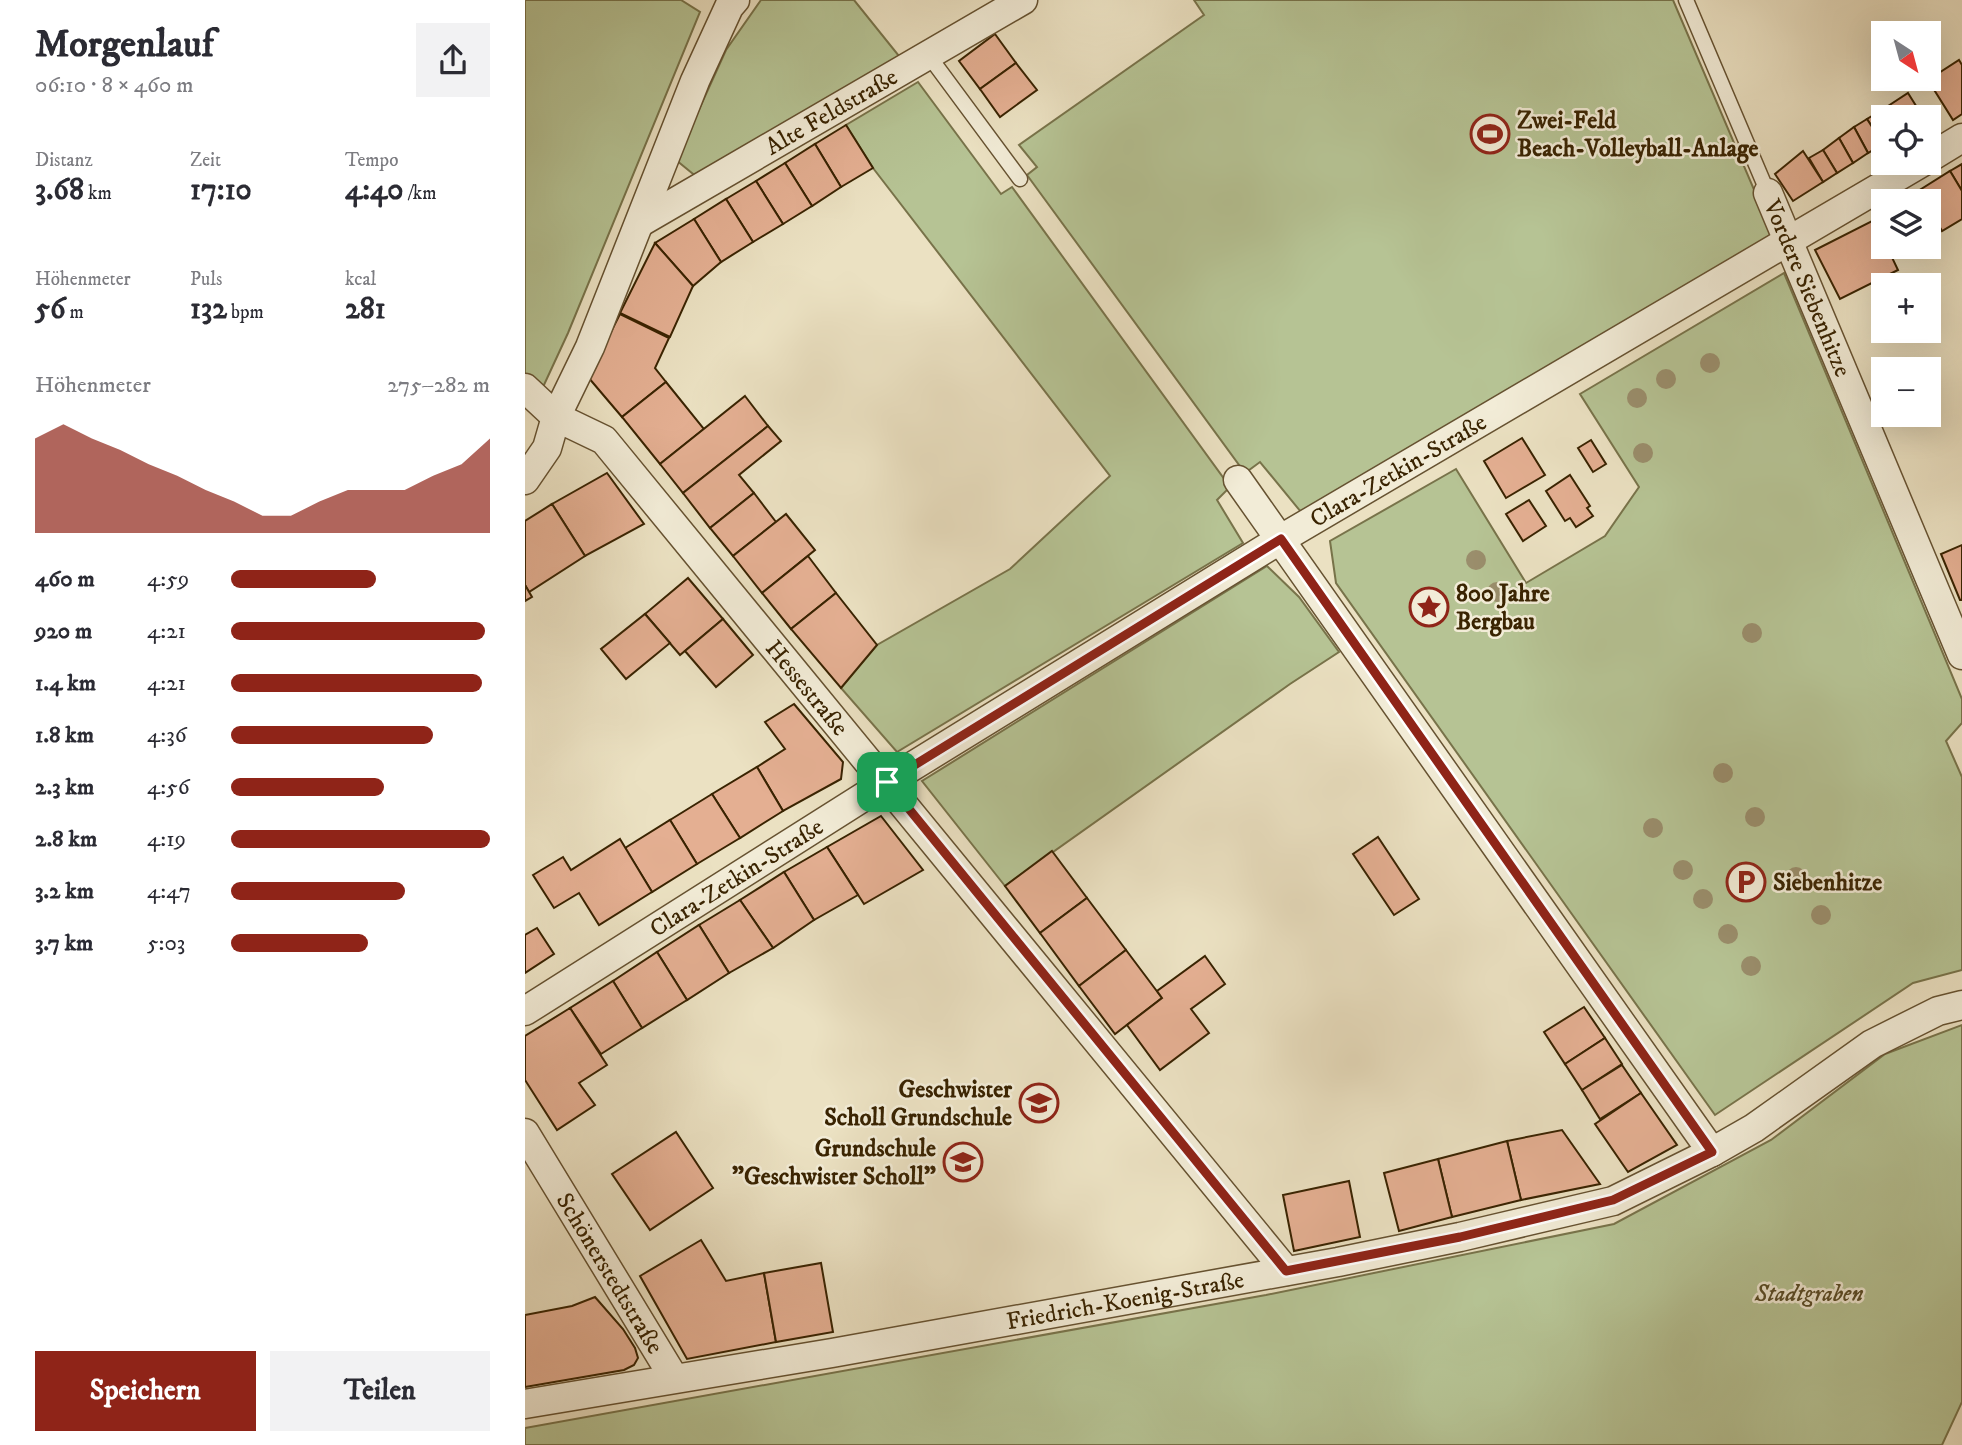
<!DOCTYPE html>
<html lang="de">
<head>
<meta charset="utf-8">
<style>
	:root { --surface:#fff; --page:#f2f2f3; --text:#2b2b33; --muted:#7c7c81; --accent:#8f2418 }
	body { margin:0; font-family:"IM FELL DW Pica",serif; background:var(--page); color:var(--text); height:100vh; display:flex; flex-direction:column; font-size:26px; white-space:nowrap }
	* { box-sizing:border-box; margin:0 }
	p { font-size:23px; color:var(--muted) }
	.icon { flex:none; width:38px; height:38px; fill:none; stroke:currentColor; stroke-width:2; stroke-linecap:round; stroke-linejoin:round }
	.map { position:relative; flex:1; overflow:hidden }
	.side { display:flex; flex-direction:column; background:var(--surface); width:525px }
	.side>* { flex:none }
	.needle { width:46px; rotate:144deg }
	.controls { position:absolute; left:1346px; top:21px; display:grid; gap:14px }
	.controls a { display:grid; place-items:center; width:70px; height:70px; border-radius:0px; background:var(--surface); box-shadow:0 7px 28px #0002; font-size:35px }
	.pin { position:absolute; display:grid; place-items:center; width:60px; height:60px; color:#fff; margin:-30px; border-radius:14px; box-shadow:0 4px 10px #0006 }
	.round { display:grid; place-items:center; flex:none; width:74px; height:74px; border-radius:0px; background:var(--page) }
	.headline { display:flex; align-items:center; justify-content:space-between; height:119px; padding:0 35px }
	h1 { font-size:38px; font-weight:800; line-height:52px }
	.stats { display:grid; grid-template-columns:repeat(3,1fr); gap:10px; height:119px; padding:7px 35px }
	.stats div { display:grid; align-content:center }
	.stats b { font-size:30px; font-weight:800 }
	.stats small { font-size:19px; font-weight:400 }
	.stats p { font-size:19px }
	.chart { height:196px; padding:14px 35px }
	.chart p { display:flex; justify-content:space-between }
	.chart svg { width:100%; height:126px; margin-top:7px; fill:var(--accent); opacity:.7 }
	.primary-button { display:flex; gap:14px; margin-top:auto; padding:14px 35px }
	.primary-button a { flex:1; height:80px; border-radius:0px; background:var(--accent); color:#fff; font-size:28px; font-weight:800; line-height:80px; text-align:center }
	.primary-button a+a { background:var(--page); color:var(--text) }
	ul { padding:0 35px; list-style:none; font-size:23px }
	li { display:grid; grid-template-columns:112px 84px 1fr; align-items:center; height:52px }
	li i { height:18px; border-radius:9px; background:var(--accent) }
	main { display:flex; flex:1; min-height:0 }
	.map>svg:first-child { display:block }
	.green { fill:#b6c394; stroke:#78734a; stroke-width:2 }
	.building { fill:#e4af92; stroke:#392301; stroke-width:2 }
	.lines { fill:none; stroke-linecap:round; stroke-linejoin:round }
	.lane-casing { stroke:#665231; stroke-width:17 }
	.street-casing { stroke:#665231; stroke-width:31 }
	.lane { stroke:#f2ecd7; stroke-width:14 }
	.street { stroke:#f2ecd7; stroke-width:28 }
	.tree { fill:#9a8e6c }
	.route-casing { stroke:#fff; stroke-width:14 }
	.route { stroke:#8f2418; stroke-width:9 }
	.labels { text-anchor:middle; stroke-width:5; stroke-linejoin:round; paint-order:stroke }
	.street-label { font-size:24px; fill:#392301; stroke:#f2ecd7 }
	.poi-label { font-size:24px; font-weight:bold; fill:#392301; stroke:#f2ecd7; text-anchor:start }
	.park-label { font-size:24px; font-style:italic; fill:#584b26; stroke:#f2ecd7 }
</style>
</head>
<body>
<main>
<section class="side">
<div class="headline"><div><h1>Morgenlauf</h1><p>06:10 · 8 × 460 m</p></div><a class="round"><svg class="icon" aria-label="share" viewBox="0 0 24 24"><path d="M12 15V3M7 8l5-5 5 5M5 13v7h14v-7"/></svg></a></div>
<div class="stats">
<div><p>Distanz</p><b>3.68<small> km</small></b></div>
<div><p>Zeit</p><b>17:10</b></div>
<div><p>Tempo</p><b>4:40<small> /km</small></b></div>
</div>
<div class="stats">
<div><p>Höhenmeter</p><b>56<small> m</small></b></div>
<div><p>Puls</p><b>132<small> bpm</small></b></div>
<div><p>kcal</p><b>281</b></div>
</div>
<div class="chart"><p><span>Höhenmeter</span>275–282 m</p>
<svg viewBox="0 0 160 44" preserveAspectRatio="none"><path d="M0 44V11L10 6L20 11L30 15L40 20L50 24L60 29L70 33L80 38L90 38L100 33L110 29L120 29L130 29L140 24L150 20L160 11V44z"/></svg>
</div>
<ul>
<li><b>460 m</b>4:59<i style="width:56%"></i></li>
<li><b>920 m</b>4:21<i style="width:98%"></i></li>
<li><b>1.4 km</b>4:21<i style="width:97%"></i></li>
<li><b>1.8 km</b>4:36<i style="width:78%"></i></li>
<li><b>2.3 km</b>4:56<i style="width:59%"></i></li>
<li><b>2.8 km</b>4:19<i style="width:100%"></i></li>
<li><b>3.2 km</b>4:47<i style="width:67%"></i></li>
<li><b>3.7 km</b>5:03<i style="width:53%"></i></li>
</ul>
<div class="primary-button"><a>Speichern</a><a>Teilen</a></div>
</section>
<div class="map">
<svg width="1437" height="1445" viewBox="0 0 1437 1445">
	<rect width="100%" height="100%" fill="#ebe1c2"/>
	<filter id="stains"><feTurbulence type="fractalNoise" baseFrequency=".00286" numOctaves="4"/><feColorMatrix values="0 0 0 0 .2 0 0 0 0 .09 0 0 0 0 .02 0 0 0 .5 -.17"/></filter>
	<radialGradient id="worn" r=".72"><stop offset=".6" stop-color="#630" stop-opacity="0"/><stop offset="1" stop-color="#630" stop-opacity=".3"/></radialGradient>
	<g class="green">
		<path d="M 0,0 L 156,0 L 175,12 L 43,333 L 12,400 L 0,388 Z"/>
		<path d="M 236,0 L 329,0 L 374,56 L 173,178 L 151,160 L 201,50 Z"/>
		<path d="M 669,0 L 1148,0 L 1248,234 L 776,512 L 735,462 L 720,473 L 502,175 L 512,167 L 494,145 L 679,15 Z"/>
		<path d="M 393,82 L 476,194 L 487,187 L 705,487 L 692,500 L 718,543 L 372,752 L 316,688 L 352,645 L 485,569 L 585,476 L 348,168 L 321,125 Z"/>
		<path d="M 1259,273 L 1437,699 L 1437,723 L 1421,741 L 1437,777 L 1437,970 L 1388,983 L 1190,1115 L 811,583 L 805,541 L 931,469 L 1001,583 L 1080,536 L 1114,487 L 1055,394 Z"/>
		<path d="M 742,566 L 774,597 L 814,652 L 765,684 L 480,886 L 397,781 Z"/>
		<path d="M 1437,1025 L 1437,1402 L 1417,1445 L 0,1445 L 0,1428 L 741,1295 L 1089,1224 L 1246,1140 L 1360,1054 Z"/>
	</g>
	<g class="building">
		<path d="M 470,34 L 491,63 L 455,89 L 434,61 Z"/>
		<path d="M 1434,60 L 1437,65 L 1437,114 L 1428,120 L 1403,80 Z"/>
		<path d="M 491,63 L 512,90 L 475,117 L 455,89 Z"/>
		<path d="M 1383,93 L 1398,117 L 1365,117 L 1360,108 Z"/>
		<path d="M 1360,108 L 1365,117 L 1358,117 L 1358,144 L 1342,119 Z"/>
		<path d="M 1342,119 L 1358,144 L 1343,153 L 1329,127 Z"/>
		<path d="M 321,125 L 348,168 L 316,187 L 290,144 Z"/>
		<path d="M 1329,127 L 1343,153 L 1328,163 L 1314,138 Z"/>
		<path d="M 1314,138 L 1328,163 L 1312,173 L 1298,150 Z"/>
		<path d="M 290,144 L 316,187 L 287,206 L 260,163 Z"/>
		<path d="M 1298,150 L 1312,173 L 1298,182 L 1284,158 Z"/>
		<path d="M 1278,151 L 1298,182 L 1268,201 L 1250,174 Z"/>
		<path d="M 260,163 L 287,206 L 258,224 L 231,181 Z"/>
		<path d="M 1437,164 L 1437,191 L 1425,171 Z"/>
		<path d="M 1425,171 L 1437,191 L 1437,219 L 1417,231 L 1404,208 L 1404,201 L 1399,201 L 1393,191 Z"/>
		<path d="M 231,181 L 258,224 L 228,242 L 201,199 Z"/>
		<path d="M 201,199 L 228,242 L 196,262 L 169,219 Z"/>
		<path d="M 169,219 L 196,262 L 168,286 L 130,243 Z"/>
		<path d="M 1349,220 L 1358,239 L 1358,247 L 1362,247 L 1373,270 L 1315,299 L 1290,250 Z"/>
		<path d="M 130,243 L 168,286 L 145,337 L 95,313 Z"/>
		<path d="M 95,314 L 144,338 L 130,368 L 141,382 L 97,417 L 63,377 Z"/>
		<path d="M 141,382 L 179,429 L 135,464 L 97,417 Z"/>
		<path d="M 220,396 L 243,426 L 158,493 L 135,464 Z"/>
		<path d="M 243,426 L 256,441 L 214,475 L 229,493 L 185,528 L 158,493 Z"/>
		<path d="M 997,438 L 1020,475 L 981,498 L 959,461 Z"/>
		<path d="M 1066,440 L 1081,464 L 1068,472 L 1053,448 Z"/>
		<path d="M 82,473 L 119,524 L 60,556 L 27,504 Z"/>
		<path d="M 1045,475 L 1065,506 L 1062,508 L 1068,516 L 1051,527 L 1045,518 L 1040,521 L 1021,491 Z"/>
		<path d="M 229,493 L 251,522 L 208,556 L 185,528 Z"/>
		<path d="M 1004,500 L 1021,526 L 998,541 L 981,514 Z"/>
		<path d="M 27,504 L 60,556 L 4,592 L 0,585 L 0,521 Z"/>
		<path d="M 261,514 L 290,550 L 237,593 L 208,556 Z"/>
		<path d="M 1437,545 L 1437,600 L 1435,600 L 1416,554 Z"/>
		<path d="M 283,556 L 311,593 L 266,629 L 237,593 Z"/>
		<path d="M 163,578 L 198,619 L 155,655 L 120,614 Z"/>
		<path d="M 0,585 L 7,597 L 0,601 Z"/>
		<path d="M 311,593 L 352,645 L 316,688 L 266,629 Z"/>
		<path d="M 120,614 L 145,643 L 101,679 L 76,649 Z"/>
		<path d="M 198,619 L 228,655 L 191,687 L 160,651 Z"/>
		<path d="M 269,704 L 318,762 L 316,779 L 258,811 L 232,767 L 260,749 L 240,722 Z"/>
		<path d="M 232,767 L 258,811 L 215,838 L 187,794 Z"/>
		<path d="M 187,794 L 215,838 L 172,864 L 145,820 Z"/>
		<path d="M 356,816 L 398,870 L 339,904 L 302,847 Z"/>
		<path d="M 145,820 L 172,864 L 127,892 L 100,848 Z"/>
		<path d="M 853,837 L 894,899 L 869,915 L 828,854 Z"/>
		<path d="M 95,839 L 127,892 L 74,925 L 54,893 L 29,908 L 8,875 L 38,857 L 46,870 Z"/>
		<path d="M 302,847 L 333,895 L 289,920 L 259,872 Z"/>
		<path d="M 527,851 L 562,898 L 515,933 L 480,886 Z"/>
		<path d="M 259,872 L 289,920 L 248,948 L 215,900 Z"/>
		<path d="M 562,898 L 601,950 L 554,986 L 515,933 Z"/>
		<path d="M 215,900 L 248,948 L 204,973 L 174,925 Z"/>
		<path d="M 174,925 L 204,973 L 162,1000 L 132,952 Z"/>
		<path d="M 12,928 L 29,954 L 0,973 L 0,935 Z"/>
		<path d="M 601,950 L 637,998 L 590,1034 L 554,986 Z"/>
		<path d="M 132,952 L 162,1000 L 117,1028 L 88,981 Z"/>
		<path d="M 680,956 L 700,984 L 666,1009 L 684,1033 L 635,1070 L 602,1025 L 637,998 L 632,991 Z"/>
		<path d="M 88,981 L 117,1028 L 76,1054 L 45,1008 Z"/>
		<path d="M 1059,1007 L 1080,1038 L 1040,1064 L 1019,1032 Z"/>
		<path d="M 45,1008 L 82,1065 L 54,1083 L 70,1105 L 32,1130 L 0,1080 L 0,1036 Z"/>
		<path d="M 1080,1038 L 1097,1064 L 1057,1090 L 1040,1064 Z"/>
		<path d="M 1097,1065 L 1116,1093 L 1075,1119 L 1057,1090 Z"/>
		<path d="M 1116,1093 L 1152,1145 L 1103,1172 L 1070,1124 Z"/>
		<path d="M 1037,1130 L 1075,1184 L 996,1200 L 982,1141 Z"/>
		<path d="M 151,1132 L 188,1188 L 125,1230 L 87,1174 Z"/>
		<path d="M 982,1141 L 996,1200 L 927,1217 L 913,1159 Z"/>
		<path d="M 913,1159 L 927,1217 L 874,1231 L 859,1173 Z"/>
		<path d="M 824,1181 L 835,1237 L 769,1251 L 758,1195 Z"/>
		<path d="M 176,1240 L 201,1281 L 239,1273 L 251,1342 L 162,1359 L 115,1276 Z"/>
		<path d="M 296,1263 L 308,1332 L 251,1342 L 239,1273 Z"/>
		<path d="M 70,1297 L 98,1329 L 110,1348 L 113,1358 L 109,1365 L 99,1370 L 0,1387 L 0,1315 L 47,1306 Z"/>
	</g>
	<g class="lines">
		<defs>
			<g id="lane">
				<path d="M 1161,0 L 1243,193"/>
				<path d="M 404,56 L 495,179"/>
			</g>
			<g id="street">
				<path d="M 1404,158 L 1437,138"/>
				<path id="s1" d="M 1243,193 L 1437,655"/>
				<path id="s2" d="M 116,222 L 498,0"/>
				<path id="s3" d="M 0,388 L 31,417 L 79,440 L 761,1271"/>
				<path d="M 0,480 L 22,448 L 31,417 L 65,347 L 170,81 L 204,7 L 210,0"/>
				<path d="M 713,480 L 1187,1152"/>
				<path id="s4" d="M 0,1011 L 362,782 L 756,539 L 1396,163"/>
				<path id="s5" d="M 0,1133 L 149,1378"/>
				<path id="s6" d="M 0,1404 L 307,1353 L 813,1262 L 935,1237 L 1088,1201 L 1187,1152 L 1229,1128 L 1347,1044 L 1413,1011 L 1437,1005"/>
			</g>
		</defs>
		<use href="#lane" class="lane-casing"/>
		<use href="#street" class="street-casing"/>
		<use href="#lane" class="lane"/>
		<use href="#street" class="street"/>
	</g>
	<g class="tree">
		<circle cx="1185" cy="363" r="10"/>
		<circle cx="1141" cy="379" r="10"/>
		<circle cx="1112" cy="398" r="10"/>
		<circle cx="1118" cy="453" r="10"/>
		<circle cx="951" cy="560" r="10"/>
		<circle cx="972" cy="592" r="10"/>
		<circle cx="1227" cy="633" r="10"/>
		<circle cx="1198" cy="773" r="10"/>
		<circle cx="1230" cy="817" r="10"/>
		<circle cx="1128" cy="828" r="10"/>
		<circle cx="1158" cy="870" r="10"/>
		<circle cx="1271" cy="877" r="10"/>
		<circle cx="1178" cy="899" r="10"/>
		<circle cx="1296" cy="915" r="10"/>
		<circle cx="1203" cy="934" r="10"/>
		<circle cx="1226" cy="966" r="10"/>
	</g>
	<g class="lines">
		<defs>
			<path id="route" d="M 756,539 L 1187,1152 L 1088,1200 L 935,1237 L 761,1271 L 362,782 Z"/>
		</defs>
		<use href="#route" class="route-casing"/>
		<use href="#route" class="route"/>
	</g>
	<defs>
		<symbol id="stadium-ring" viewBox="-11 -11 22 22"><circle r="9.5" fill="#f2ecd7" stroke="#8f2418" stroke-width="1.5"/><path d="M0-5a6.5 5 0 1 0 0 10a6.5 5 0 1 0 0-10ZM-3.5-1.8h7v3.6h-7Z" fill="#8f2418"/></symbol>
		<symbol id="sight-ring" viewBox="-11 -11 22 22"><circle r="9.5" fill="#f2ecd7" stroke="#8f2418" stroke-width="1.5"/><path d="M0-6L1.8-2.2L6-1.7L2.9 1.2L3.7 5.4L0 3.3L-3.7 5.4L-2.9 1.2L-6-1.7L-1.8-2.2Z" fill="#8f2418"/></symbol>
		<symbol id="parking-ring" viewBox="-11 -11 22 22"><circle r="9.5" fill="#f2ecd7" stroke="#8f2418" stroke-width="1.5"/><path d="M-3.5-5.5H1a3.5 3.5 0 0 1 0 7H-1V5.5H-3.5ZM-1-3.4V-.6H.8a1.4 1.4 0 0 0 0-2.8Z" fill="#8f2418"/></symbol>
		<symbol id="school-ring" viewBox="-11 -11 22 22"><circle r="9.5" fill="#f2ecd7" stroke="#8f2418" stroke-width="1.5"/><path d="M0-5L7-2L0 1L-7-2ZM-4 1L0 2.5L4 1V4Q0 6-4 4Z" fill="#8f2418"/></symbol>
	</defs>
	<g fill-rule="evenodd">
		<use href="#stadium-ring" x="943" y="112" width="44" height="44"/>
		<use href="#sight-ring" x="882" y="585" width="44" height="44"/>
		<use href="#parking-ring" x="1199" y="860" width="44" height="44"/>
		<use href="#school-ring" x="492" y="1081" width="44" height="44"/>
		<use href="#school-ring" x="416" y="1140" width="44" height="44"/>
	</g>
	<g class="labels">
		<g class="street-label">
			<text dy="8" stroke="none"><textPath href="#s2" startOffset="220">Alte Feldstraße</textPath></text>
			<text dy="8" stroke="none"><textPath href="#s1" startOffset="103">Vordere Siebenhitze</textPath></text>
			<text dy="8" stroke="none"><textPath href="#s4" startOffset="1027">Clara-Zetkin-Straße</textPath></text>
			<text dy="8" stroke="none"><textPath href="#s3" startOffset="416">Hessestraße</textPath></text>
			<text dy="8" stroke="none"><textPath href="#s4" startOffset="250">Clara-Zetkin-Straße</textPath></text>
			<text dy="8" stroke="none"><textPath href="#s5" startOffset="164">Schönerstedtstraße</textPath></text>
			<text dy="8" stroke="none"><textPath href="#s6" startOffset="609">Friedrich-Koenig-Straße</textPath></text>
		</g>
		<g class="poi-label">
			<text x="992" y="128">Zwei-Feld<tspan x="992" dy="28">Beach-Volleyball-Anlage</tspan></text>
			<text x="931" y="601">800 Jahre<tspan x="931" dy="28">Bergbau</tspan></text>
			<text x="1248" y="890">Siebenhitze</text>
			<text x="487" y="1097" text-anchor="end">Geschwister<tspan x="487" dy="28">Scholl Grundschule</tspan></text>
			<text x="411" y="1156" text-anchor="end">Grundschule<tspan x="411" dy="28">"Geschwister Scholl"</tspan></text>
		</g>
		<g class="park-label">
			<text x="1284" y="1301">Stadtgraben</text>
		</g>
	</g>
	<rect width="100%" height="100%" filter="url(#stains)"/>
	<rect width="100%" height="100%" fill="url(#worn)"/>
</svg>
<div class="controls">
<a><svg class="needle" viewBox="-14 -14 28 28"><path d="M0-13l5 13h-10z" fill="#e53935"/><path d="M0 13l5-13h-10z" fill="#7c7c81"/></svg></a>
<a><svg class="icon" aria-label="locate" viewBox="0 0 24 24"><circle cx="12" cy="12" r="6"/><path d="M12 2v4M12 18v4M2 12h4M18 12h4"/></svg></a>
<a><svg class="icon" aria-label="layers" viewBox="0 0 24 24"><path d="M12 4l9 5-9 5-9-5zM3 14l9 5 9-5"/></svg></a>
<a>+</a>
<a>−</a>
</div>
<div class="pin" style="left:362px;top:782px;background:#1e9e55"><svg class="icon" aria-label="arrive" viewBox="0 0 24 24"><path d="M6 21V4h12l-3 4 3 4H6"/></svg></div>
</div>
</main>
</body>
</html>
